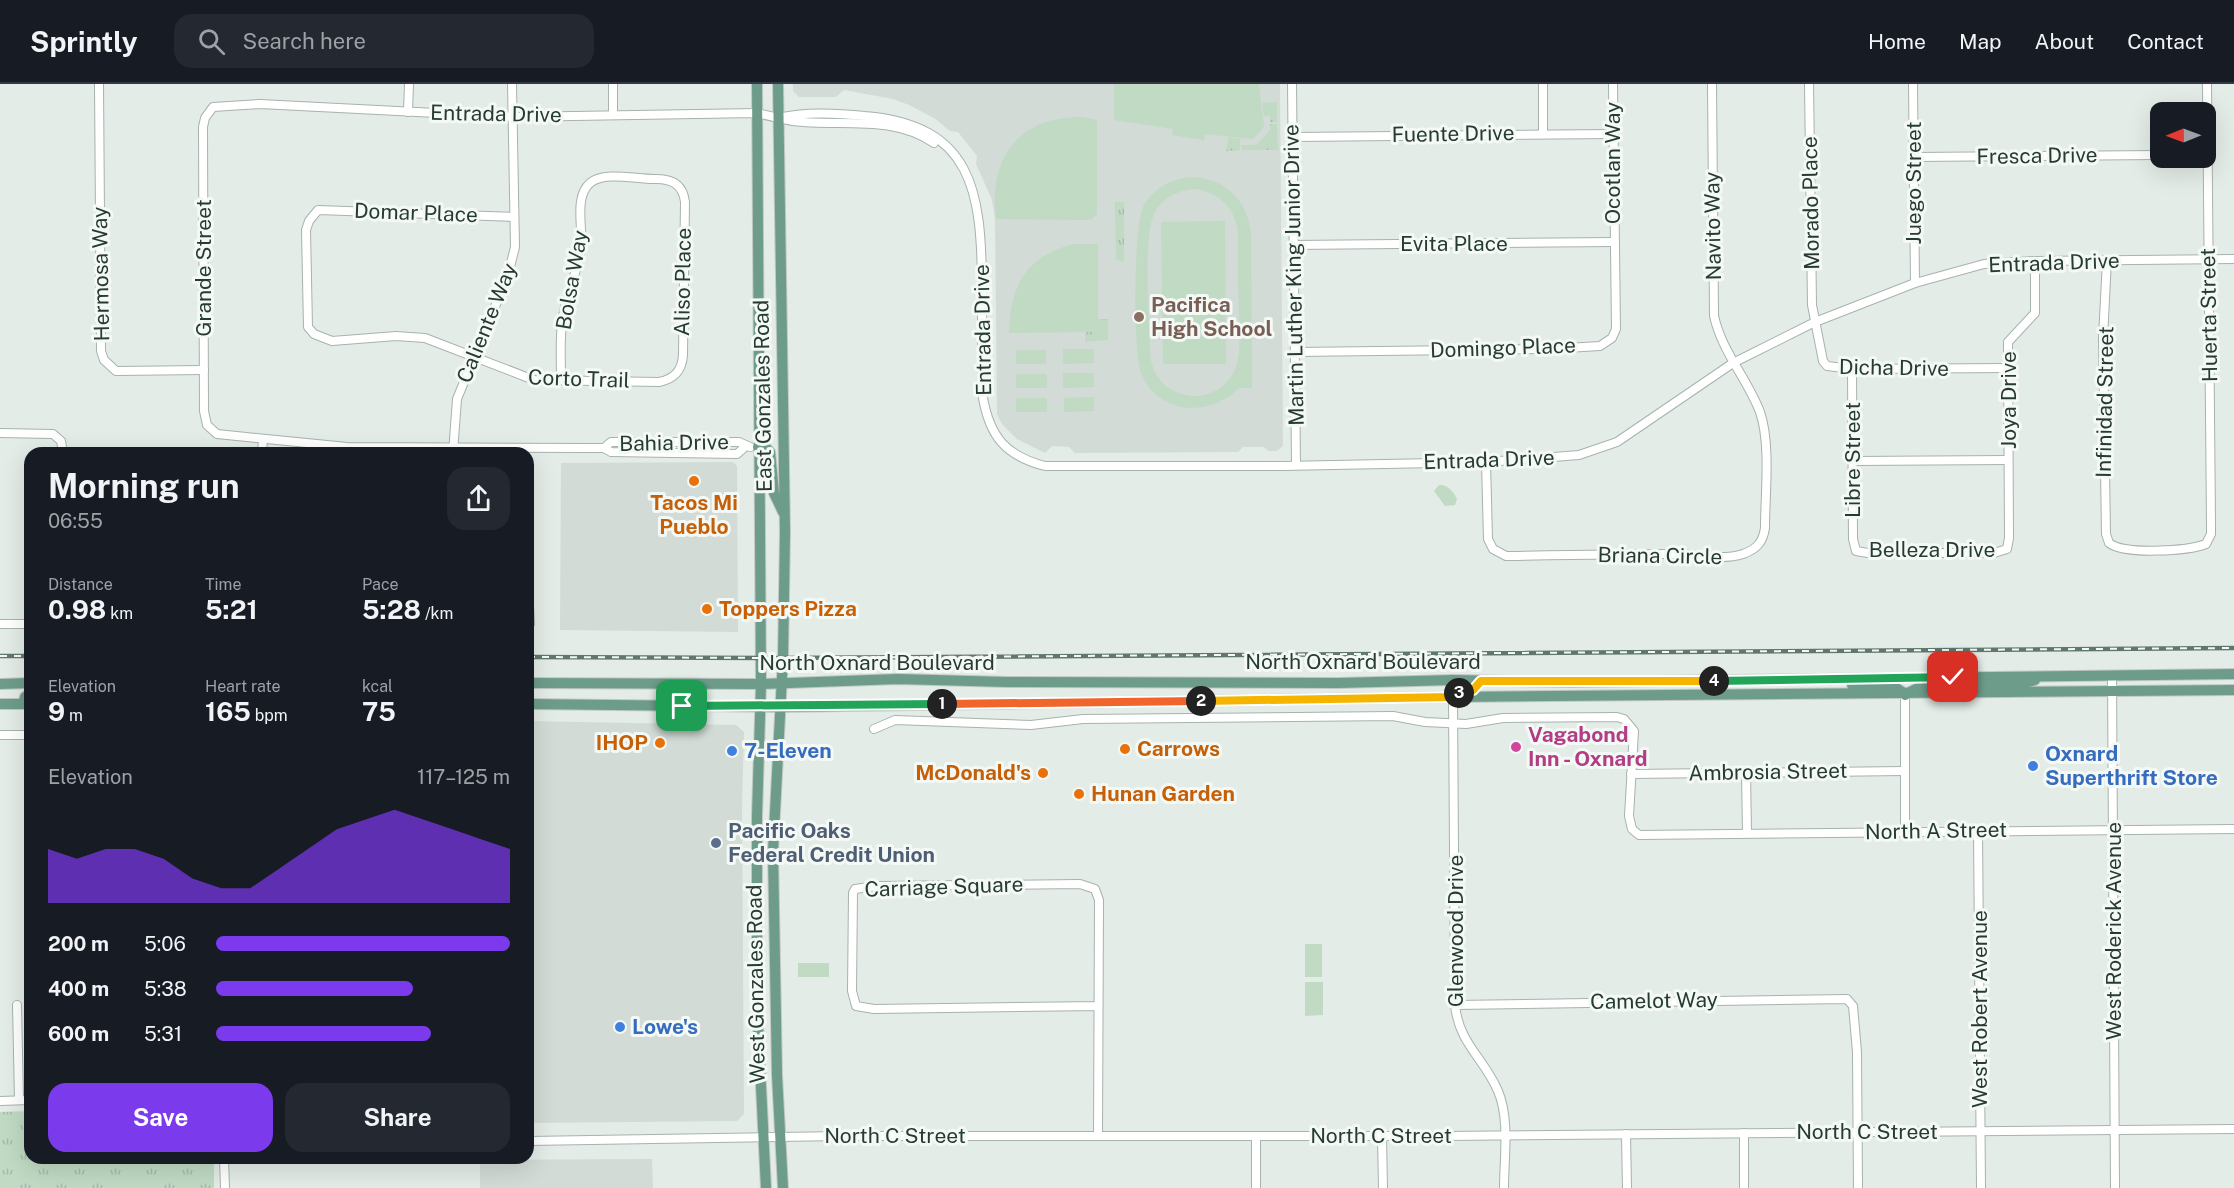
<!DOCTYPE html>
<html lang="en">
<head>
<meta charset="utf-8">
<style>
	:root { --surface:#171b24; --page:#242831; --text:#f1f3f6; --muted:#9ea1a6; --line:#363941; --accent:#7c3aed }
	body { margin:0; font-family:"Public Sans",sans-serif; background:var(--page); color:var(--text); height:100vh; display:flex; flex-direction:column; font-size:22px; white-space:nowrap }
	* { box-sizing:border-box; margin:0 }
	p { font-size:20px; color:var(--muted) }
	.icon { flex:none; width:33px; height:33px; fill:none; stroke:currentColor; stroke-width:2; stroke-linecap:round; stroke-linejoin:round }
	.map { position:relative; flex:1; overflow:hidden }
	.side { position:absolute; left:24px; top:363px; width:510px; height:717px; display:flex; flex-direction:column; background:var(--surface); border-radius:18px; box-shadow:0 6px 24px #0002 }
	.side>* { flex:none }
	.needle { width:39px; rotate:269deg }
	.fabs { position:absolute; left:2150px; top:18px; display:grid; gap:12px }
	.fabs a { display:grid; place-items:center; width:66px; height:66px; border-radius:12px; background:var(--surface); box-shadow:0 6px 24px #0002; font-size:30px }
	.pin { position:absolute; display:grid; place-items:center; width:51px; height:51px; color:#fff; margin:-26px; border-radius:12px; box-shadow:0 3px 9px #0006 }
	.km { position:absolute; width:30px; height:30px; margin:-15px; border-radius:50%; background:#222; color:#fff; font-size:16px; line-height:30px; text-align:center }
	.round { display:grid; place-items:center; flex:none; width:63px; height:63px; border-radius:18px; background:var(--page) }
	.headline { display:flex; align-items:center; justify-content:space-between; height:102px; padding:0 24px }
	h1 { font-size:33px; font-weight:700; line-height:45px }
	.figures { display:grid; grid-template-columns:repeat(3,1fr); gap:9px; height:102px; padding:6px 24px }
	.figures div { display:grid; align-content:center }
	.figures b { font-size:26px; font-weight:700 }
	.figures small { font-size:16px; font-weight:400 }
	.figures p { font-size:16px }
	.chart { height:168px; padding:12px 24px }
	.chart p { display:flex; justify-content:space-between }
	.chart svg { width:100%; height:108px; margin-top:6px; fill:var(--accent); opacity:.7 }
	.action { display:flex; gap:12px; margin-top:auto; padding:12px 24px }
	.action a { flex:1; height:69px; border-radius:18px; background:var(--accent); color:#fff; font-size:24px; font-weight:700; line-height:69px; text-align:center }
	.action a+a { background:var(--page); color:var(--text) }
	ul { padding:0 24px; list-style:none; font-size:20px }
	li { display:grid; grid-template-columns:96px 72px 1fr; align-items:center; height:45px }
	li i { height:15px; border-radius:8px; background:var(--accent) }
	header { display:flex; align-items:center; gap:36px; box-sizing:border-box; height:84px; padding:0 30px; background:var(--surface); border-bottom:2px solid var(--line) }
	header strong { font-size:28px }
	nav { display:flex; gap:33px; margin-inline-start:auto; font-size:21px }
	.search { width:420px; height:54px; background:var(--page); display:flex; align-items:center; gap:15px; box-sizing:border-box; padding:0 21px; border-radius:18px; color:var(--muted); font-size:22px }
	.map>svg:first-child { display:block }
	.built { fill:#d2dbd6 }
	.grass { fill:url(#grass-tufts) }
	.pitch { fill:#c0dac4; fill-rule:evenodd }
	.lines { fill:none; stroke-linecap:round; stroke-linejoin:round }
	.minor-casing { stroke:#a7b3ad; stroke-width:10 }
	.major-casing { stroke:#c2c8c6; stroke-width:12 }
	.minor { stroke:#fff; stroke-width:8 }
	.major { stroke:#6e9c8b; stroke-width:10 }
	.rail-casing { stroke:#60776e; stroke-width:4.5 }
	.rail { stroke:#f4f9f6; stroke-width:2; stroke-dasharray:7; stroke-linecap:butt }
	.split-1-casing { stroke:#fff; stroke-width:12 }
	.split-2-casing { stroke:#fff; stroke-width:12 }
	.split-3-casing { stroke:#fff; stroke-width:12 }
	.split-4-casing { stroke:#fff; stroke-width:12 }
	.split-5-casing { stroke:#fff; stroke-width:12 }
	.split-1 { stroke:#22a559; stroke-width:8 }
	.split-2 { stroke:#f0652b; stroke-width:8 }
	.split-3 { stroke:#f5b400; stroke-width:8 }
	.split-4 { stroke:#f5b400; stroke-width:8 }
	.split-5 { stroke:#22a559; stroke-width:8 }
	.education-dot { fill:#8d6e63; stroke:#f4f9f6; stroke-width:2 }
	.food-dot { fill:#e8710a; stroke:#f4f9f6; stroke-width:2 }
	.hotel-dot { fill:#d1479c; stroke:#f4f9f6; stroke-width:2 }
	.shop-dot { fill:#3f7fe0; stroke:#f4f9f6; stroke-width:2 }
	.service-dot { fill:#5c6f8a; stroke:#f4f9f6; stroke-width:2 }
	.labels { text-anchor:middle; stroke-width:6; stroke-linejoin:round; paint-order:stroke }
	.street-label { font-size:21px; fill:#263b33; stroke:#f4f9f6 }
	.education-label { font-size:21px; font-weight:bold; fill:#785e54; stroke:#f4f9f6; text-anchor:start }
	.food-label { font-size:21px; font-weight:bold; fill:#c56008; stroke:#f4f9f6; text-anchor:start }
	.hotel-label { font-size:21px; font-weight:bold; fill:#b23c85; stroke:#f4f9f6; text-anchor:start }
	.shop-label { font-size:21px; font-weight:bold; fill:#366cbe; stroke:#f4f9f6; text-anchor:start }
	.service-label { font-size:21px; font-weight:bold; fill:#4e5e75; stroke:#f4f9f6; text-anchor:start }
</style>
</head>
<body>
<header>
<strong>Sprintly</strong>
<div class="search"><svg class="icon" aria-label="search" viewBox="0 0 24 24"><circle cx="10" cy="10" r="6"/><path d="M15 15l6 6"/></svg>Search here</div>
<nav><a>Home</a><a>Map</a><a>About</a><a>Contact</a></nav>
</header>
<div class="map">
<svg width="2234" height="1104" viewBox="0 0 2234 1104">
	<defs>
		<pattern id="grass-tufts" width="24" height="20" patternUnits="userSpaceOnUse" patternTransform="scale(1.5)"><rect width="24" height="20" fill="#c0dac4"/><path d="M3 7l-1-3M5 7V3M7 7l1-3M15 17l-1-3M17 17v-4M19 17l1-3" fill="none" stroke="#a5bca9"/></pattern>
	</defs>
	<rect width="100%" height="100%" fill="#e4ece7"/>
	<g class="built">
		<path d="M 793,0 L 1280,0 L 1283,362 L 1277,367 L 1269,367 L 1263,363 L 1243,363 L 1238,368 L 1075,369 L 1069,363 L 1052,362 L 1045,369 L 1017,355 L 1002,340 L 997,330 L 995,135 L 992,116 L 976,80 L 977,72 L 958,48 L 950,47 L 934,34 L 909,21 L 893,15 L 844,6 L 836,13 L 799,13 L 793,7 Z"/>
		<path d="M 733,378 L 737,382 L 738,548 L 560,546 L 561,379 Z"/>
		<path d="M 528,637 L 736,641 L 744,648 L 742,724 L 744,1030 L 737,1037 L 528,1039 Z"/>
		<path d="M 652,1075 L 653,1104 L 480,1104 L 480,1076 Z"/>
	</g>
	<g class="grass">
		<path d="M 1277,18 L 1277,38 L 1270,38 L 1270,32 L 1264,32 L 1262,19 Z"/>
		<path d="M 1270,40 L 1277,40 L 1278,66 L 1242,66 L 1241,61 L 1256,61 L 1270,46 Z"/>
		<path d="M 1229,53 L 1240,55 L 1240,66 L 1226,67 Z"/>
		<path d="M 1115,118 L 1124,118 L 1124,178 L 1116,175 Z"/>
		<path d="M 1098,235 L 1108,235 L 1108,256 L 1085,258 L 1085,248 L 1092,248 L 1098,243 Z"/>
		<path d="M 1439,401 C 1447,400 1454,408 1457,415 L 1455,421 L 1445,422 L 1434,407 Z"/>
		<path d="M 30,1027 L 30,1074 L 214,1074 L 214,1104 L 0,1104 L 0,1028 Z"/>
	</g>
	<g class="pitch">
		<path d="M 1114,0 L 1259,0 L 1264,43 L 1253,55 L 1205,50 L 1204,56 L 1172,51 L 1173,45 L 1114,36 Z"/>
		<path d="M 1083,33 L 1097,36 L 1097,130 L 1091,136 L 996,135 C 988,74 1018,32 1083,33 Z"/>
		<path d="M 1193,93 C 1226,95 1248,117 1251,150 L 1252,304 L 1239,304 C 1209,334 1158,331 1141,289 C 1133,267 1133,141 1144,121 C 1155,103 1173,94 1193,93 ZM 1193,105 C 1219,107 1236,124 1238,150 C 1238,179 1238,208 1239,237 C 1239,252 1241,269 1236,283 C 1228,307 1199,319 1176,308 C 1159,301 1151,285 1150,268 C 1150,238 1142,151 1155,128 C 1163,113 1177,107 1193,105 Z"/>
		<path d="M 1225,137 L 1226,280 L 1163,280 L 1161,138 Z"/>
		<path d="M 1073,160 L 1098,160 L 1098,243 L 1092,248 L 1009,249 C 1010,201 1026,173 1073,160 Z"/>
		<path d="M 1094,265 L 1094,279 L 1063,280 L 1063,265 Z"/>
		<rect x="1016" y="266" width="30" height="14"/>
		<path d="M 1063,289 L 1094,289 L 1094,303 L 1063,304 Z"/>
		<rect x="1016" y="290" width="31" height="14"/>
		<path d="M 1094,313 L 1094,327 L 1064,328 L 1064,314 Z"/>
		<rect x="1016" y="314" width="31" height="14"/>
		<rect x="1305" y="860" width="17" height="33"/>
		<rect x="798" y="879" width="31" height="14"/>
		<path d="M 1305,898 L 1323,898 L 1323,931 L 1305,932 Z"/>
		<path d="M 128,1091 L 159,1094 L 158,1104 L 127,1104 Z"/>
	</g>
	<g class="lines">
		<defs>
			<g id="minor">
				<path d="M 99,0 L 101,267 L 104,276 L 116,287 L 204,286"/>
				<path d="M 613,0 L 613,30"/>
				<path d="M 1292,0 L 1296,381"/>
				<path d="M 1543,0 L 1543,49"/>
				<path d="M 1809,0 L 1812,221 L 1823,277 L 1827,282 L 1852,285 L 2008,284"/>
				<path d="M 1913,0 L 1915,199"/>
				<path d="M 408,28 L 409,0"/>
				<path d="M 778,34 C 805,27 837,29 865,32 C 973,41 981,108 982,199 C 982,237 982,275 983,314 C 990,353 1006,372 1045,382 L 1283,382 L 1486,378 L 1579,371 L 1617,358 L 1733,279 L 1815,238 L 1915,199 L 1984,180 L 2035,177 L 2234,175"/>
				<path d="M 1293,53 L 1614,50"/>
				<path d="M 1914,73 L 2160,71"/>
				<path d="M 514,133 L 318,126 L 309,137 L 306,146 L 308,243 L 314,250 L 332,257 L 396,252 L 425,254 L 534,296 L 659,298 C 674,295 682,287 683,271 L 685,118 C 683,100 671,94 653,95 C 635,95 604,87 590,99 C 574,113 583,143 581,161 C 579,182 570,203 565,223 C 559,247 561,272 561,296"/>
				<path d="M 1294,161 L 1614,158"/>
				<path d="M 2107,176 L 2103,254 L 2106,450 L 2109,459 C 2124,471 2188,467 2206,460 L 2211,450 L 2211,440 L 2207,0"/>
				<path d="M 1295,268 L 1550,265 L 1600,262 L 1612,254 L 1616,245 L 1613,0"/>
				<path d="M 1852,285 L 1853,455 L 1856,467 L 1868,469 L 1994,469 L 2007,465 L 2009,454 L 2008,258 L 2035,229 L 2035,177"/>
				<path d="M 0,349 L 53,350 L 61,357 L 63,369"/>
				<path d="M 745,363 L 737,370 L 611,368 L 604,364 L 591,364 L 347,363 L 217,350 L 207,341 L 204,327 L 203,43 L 205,34 L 213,23 L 260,20 L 513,33 L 757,29 C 769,32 781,35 793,37 C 840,43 892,30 934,59"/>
				<path d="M 604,364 L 611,358 L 739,358 L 750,363"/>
				<path d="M 262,369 L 263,355"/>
				<path d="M 453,369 L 457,315 L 508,191 L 515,163 L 512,0"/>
				<path d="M 1853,377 L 2008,376"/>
				<path d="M 1486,378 L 1488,455 L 1493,465 L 1506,472 C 1562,471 1618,470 1674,470 C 1696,470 1721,477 1743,470 C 1757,465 1763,458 1765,444 C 1765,410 1771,360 1760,328 C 1747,294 1722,268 1714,232 L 1712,0"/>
				<path d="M 528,502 L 530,540"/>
				<path d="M 0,540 L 30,540"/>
				<path d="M 2112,591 L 2115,1104"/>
				<path d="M 1453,613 L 1455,921 C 1459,960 1484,974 1498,1007 C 1510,1035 1504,1074 1504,1104"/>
				<path d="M 874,645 L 895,636 L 1031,641 L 1083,635 L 1393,632 L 1425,638 L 1466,640 L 1503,634 L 1617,633 L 1624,635 L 1634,647 L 1629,732 L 1632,745 L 1639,751 L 2234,745"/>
				<path d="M 0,651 L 30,651"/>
				<path d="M 1746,688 L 1747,749"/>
				<path d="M 1631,690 L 1905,687"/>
				<path d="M 1978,746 L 1981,1104"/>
				<path d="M 1905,747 L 1905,611"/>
				<path d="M 17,921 L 19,1016"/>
				<path d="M 1455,921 L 1847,915 L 1853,922 L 1857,968 L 1858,1104"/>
				<path d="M 0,1017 L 30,1016"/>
				<path d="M 1744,1049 L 1744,1104"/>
				<path d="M 1626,1050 L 1627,1104"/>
				<path d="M 1098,1052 L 1099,816 L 1095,805 L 1080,800 L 877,802 L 855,805 L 853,809 L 852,907 L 856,922 L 874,925 L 1098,922"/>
				<path d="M 1256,1052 L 1256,1104"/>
				<path d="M 1382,1052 L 1383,1104"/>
				<path d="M 528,1057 L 842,1052 L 1442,1052 L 2234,1045"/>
				<path d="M 224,1074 L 225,1104"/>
			</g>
			<g id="major">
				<path d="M 757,0 L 761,600 L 757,732 L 757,921 L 766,1104"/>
				<path d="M 778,0 L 785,448 L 783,574 L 773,767 L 777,991 L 783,1104"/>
				<path d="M 758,363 L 766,364 L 770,368 L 774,409 L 783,428"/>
				<path d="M 528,599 L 761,600 L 898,595 L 1007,598 L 1338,599 L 1453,596 L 1572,598 L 2234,590"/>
				<path d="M 0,600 L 30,599"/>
				<path d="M 1852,601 C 1870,601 1893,596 1905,611"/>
				<path d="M 1906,610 L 1924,601 L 2022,600 L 2035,596"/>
				<path d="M 0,620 L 30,620"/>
				<path d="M 23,620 L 25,613 L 30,610"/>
				<path d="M 528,620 L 779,623 L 1453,613 L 2234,606"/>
			</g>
		</defs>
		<use href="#minor" class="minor-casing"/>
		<use href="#major" class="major-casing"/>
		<use href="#minor" class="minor"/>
		<use href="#major" class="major"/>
		<defs>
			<g id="rail">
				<path d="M 0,572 L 30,572"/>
				<path d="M 528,573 L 783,574 L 2234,564"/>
			</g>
		</defs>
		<use href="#rail" class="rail-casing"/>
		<use href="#rail" class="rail"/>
	</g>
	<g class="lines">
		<defs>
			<path id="split-1" d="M 682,622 L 942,620"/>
			<path id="split-2" d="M 942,620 L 1201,617"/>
			<path id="split-3" d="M 1201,617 L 1453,613 L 1459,609"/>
			<path id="split-4" d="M 1459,609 L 1473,606 L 1481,597 L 1714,597"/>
			<path id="split-5" d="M 1714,597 L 1953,593"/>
		</defs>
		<use href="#split-1" class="split-1-casing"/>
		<use href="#split-2" class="split-2-casing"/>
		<use href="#split-3" class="split-3-casing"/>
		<use href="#split-4" class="split-4-casing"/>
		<use href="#split-5" class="split-5-casing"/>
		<use href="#split-1" class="split-1"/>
		<use href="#split-2" class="split-2"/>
		<use href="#split-3" class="split-3"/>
		<use href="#split-4" class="split-4"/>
		<use href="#split-5" class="split-5"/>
	</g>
	<circle class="education-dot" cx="1139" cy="233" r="6"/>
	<g class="food-dot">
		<circle cx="694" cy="397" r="6"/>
		<circle cx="707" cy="525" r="6"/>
		<circle cx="660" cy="659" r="6"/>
		<circle cx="1125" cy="665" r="6"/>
		<circle cx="1043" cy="689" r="6"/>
		<circle cx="1079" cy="710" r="6"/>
	</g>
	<circle class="hotel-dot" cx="1516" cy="663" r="6"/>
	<g class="shop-dot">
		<circle cx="732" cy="667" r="6"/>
		<circle cx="2033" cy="682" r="6"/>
		<circle cx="620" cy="943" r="6"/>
	</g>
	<circle class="service-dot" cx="716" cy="759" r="6"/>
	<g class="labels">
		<g class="street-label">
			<text transform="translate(496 30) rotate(1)" y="7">Entrada Drive</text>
			<text transform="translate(1453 50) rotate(-1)" y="7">Fuente Drive</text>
			<text transform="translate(2037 72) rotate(-1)" y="7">Fresca Drive</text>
			<text transform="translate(1613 79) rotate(-90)" y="7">Ocotlan Way</text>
			<text transform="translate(1914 99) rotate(-90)" y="7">Juego Street</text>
			<text transform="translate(1811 119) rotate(-91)" y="7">Morado Place</text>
			<text transform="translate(416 129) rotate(2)" y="7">Domar Place</text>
			<text transform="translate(1713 142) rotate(-91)" y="7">Navito Way</text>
			<text x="1454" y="167">Evita Place</text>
			<text transform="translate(2054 179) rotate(-2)" y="7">Entrada Drive</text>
			<text transform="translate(204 184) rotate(-90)" y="7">Grande Street</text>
			<text transform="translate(101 190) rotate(-91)" y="7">Hermosa Way</text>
			<text transform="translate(1294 191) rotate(-91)" y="7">Martin Luther King Junior Drive</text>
			<text transform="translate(572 196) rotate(-80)" y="7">Bolsa Way</text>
			<text transform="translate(683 198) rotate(-89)" y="7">Aliso Place</text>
			<text transform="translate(2209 231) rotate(-91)" y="7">Huerta Street</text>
			<text transform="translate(487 239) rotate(-68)" y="7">Caliente Way</text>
			<text transform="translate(983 246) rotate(-91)" y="7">Entrada Drive</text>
			<text transform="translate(1503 264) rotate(-2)" y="7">Domingo Place</text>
			<text transform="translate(1894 284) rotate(1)" y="7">Dicha Drive</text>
			<text transform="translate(579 295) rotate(2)" y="7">Corto Trail</text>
			<text transform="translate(763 312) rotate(-91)" y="7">East Gonzales Road</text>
			<text transform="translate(2009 316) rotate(-90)" y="7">Joya Drive</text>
			<text transform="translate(2105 318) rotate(-89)" y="7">Infinidad Street</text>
			<text transform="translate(674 359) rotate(-1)" y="7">Bahia Drive</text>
			<text transform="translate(1489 376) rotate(-2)" y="7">Entrada Drive</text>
			<text transform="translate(1853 376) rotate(-90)" y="7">Libre Street</text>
			<text x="1932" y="473">Belleza Drive</text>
			<text transform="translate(1660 472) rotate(1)" y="7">Briana Circle</text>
			<text x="1363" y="585">North Oxnard Boulevard</text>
			<text x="877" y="586">North Oxnard Boulevard</text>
			<text transform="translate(1768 688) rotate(-1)" y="7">Ambrosia Street</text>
			<text transform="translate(1936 747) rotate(-1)" y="7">North A Street</text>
			<text transform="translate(944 803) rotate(-2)" y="7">Carriage Square</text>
			<text transform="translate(1456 847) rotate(-90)" y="7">Glenwood Drive</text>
			<text transform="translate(2114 847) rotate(-90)" y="7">West Roderick Avenue</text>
			<text transform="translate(756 900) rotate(-91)" y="7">West Gonzales Road</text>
			<text transform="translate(1654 917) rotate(-1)" y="7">Camelot Way</text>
			<text transform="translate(1980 925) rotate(-90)" y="7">West Robert Avenue</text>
			<text x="1867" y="1055">North C Street</text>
			<text x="895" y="1059">North C Street</text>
			<text x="1381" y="1059">North C Street</text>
		</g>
		<g class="education-label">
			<text x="1151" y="228">Pacifica<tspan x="1151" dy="24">High School</tspan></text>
		</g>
		<g class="food-label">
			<text x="694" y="426" text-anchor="middle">Tacos Mi<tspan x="694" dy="24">Pueblo</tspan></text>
			<text x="719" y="532">Toppers Pizza</text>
			<text x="648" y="666" text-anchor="end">IHOP</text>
			<text x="1137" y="672">Carrows</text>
			<text x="1031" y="696" text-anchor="end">McDonald's</text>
			<text x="1091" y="717">Hunan Garden</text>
		</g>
		<g class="hotel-label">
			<text x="1528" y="658">Vagabond<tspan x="1528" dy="24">Inn - Oxnard</tspan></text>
		</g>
		<g class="shop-label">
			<text x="744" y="674">7-Eleven</text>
			<text x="2045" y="677">Oxnard<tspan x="2045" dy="24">Superthrift Store</tspan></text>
			<text x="632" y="950">Lowe's</text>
		</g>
		<g class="service-label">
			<text x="728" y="754">Pacific Oaks<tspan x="728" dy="24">Federal Credit Union</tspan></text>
		</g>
	</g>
</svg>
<div class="fabs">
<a><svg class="needle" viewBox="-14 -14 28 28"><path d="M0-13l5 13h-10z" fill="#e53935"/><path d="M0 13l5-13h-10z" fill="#9ea1a6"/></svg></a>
</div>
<div class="pin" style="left:682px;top:622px;background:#1e9e55"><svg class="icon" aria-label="arrive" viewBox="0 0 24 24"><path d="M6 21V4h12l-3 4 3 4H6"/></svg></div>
<div class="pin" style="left:1953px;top:593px;background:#d93025"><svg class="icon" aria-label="check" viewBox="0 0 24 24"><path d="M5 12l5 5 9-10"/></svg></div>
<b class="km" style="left:942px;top:620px">1</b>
<b class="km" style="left:1201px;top:617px">2</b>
<b class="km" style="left:1459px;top:609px">3</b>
<b class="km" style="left:1714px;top:597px">4</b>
<section class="side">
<div class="headline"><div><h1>Morning run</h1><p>06:55</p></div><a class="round"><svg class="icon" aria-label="share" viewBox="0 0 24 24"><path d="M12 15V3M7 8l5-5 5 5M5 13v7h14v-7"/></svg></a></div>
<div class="figures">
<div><p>Distance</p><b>0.98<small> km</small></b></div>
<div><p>Time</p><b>5:21</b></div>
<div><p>Pace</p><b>5:28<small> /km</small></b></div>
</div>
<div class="figures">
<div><p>Elevation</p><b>9<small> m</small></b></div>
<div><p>Heart rate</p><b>165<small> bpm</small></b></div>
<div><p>kcal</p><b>75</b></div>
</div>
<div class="chart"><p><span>Elevation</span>117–125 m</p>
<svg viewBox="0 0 160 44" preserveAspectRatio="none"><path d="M0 44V22L10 26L20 22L30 22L40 26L50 34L60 38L70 38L80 30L90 22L100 14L110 10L120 6L130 10L140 14L150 18L160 22V44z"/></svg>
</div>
<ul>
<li><b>200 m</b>5:06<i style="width:100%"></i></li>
<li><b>400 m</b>5:38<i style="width:67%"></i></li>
<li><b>600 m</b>5:31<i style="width:73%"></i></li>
</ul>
<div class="action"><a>Save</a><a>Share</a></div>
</section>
</div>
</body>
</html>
